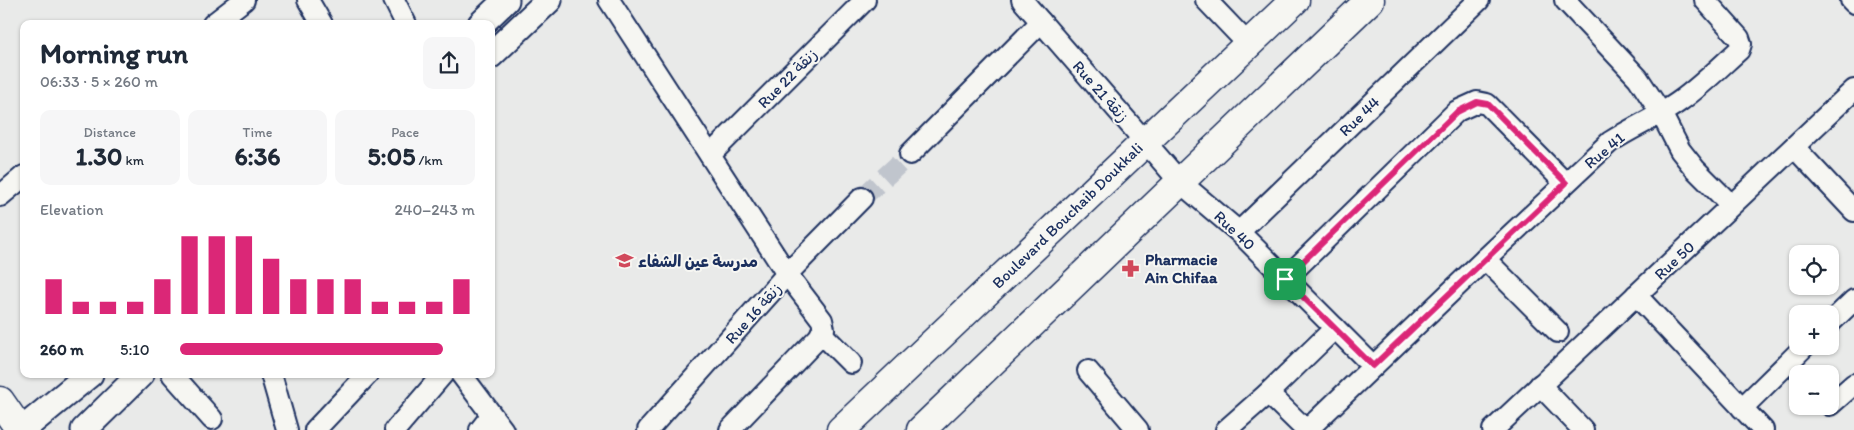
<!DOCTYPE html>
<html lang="en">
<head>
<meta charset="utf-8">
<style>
	:root { --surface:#fff; --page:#f6f6f7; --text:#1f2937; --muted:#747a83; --accent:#db2777 }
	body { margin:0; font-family:Itim,"Playpen Sans Arabic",sans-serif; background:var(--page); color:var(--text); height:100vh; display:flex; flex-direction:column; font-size:19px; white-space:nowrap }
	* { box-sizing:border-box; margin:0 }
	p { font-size:16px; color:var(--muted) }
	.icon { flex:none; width:28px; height:28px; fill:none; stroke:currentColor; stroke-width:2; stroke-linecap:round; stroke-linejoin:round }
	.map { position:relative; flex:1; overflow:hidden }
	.panel { position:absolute; left:20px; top:20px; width:475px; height:358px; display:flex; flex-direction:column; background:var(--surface); border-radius:10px; box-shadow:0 1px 4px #0004 }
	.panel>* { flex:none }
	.controls { position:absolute; left:1789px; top:245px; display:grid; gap:10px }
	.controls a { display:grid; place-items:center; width:50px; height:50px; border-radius:10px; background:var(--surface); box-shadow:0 1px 4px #0004; font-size:25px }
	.pin { position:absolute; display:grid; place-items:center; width:42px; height:42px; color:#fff; margin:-21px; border-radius:10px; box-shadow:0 2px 8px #0006 }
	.round { display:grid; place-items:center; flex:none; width:52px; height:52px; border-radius:10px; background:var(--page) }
	.summary { display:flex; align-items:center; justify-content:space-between; height:85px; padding:0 20px }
	h1 { font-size:28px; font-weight:700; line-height:38px }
	.figures { display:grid; grid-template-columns:repeat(3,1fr); gap:8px; height:85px; padding:5px 20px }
	.figures div { display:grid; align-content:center; border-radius:10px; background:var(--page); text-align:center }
	.figures b { font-size:25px; font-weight:700 }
	.figures small { font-size:14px; font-weight:400 }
	.figures p { font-size:14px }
	.chart { height:140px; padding:10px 20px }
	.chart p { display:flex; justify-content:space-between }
	.chart svg { width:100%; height:90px; margin-top:5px; stroke:var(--accent); stroke-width:6 }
	ul { padding:0 20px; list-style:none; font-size:16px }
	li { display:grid; grid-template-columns:80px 60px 1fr; align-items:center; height:38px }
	li i { height:12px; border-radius:6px; background:var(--accent) }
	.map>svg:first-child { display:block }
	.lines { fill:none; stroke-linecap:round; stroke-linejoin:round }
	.minor-tunnel { stroke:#c0c5cd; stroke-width:20; stroke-dasharray:20 10; stroke-linecap:butt }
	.minor-casing { stroke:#1b2f5e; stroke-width:24 }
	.tertiary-casing { stroke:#1b2f5e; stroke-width:29 }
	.secondary-casing { stroke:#1b2f5e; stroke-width:31 }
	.primary-casing { stroke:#1b2f5e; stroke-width:31 }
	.minor { stroke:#f6f6f2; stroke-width:20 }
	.tertiary { stroke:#f6f6f2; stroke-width:25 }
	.secondary { stroke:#f6f6f2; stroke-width:28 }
	.primary { stroke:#f6f6f2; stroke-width:28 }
	.route-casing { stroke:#fff; stroke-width:10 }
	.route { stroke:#db2777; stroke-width:6 }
	.labels { text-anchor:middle; stroke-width:4; stroke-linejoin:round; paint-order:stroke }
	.street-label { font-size:16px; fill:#1b2f5e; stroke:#f6f6f2 }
	.poi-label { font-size:16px; font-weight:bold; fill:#1b2f5e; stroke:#f6f6f2; text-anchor:start }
</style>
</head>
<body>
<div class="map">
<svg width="1854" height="430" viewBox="0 0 1854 430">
	<rect width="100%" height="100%" fill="#e9eae9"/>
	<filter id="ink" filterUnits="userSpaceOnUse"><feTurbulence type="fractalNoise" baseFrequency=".02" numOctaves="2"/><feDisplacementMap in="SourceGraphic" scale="10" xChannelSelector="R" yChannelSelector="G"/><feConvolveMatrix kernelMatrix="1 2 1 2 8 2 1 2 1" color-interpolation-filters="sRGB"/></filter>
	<g filter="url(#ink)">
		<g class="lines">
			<path class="minor-tunnel" d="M 862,198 L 910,154"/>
			<defs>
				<g id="minor">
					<path d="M 308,0 L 322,24"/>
					<path d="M 394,0 L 406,24"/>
					<path d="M 609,0 L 787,274 L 822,320 L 824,329 L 819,337 L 730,430"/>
					<path d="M 1022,0 L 1180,182 L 1239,232 L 1373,366"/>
					<path d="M 1206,0 L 1248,44"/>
					<path d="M 1565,0 L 1638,78 L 1661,113 L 1680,150 L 1695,169 L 1731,205"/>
					<path d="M 1851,0 L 1854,3"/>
					<path d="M 213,24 L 244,0"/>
					<path d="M 1794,147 L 1854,211"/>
					<path d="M 910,154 L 1041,22"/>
					<path d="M 710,155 L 865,0"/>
					<path d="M 0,196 L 24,176"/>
					<path d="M 1239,232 L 1479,0"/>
					<path d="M 1485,259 L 1558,332"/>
					<path d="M 1285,279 L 1457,111 L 1477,102 L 1487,104 L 1565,183"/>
					<path d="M 1636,295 L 1763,430"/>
					<path d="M 1830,323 L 1854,300"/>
					<path d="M 821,333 L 851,363"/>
					<path d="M 1088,371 L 1138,430"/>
					<path d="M 172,374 L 212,419"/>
					<path d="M 271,374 L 287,430"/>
					<path d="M 461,374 L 503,430"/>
					<path d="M 1540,385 L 1583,430"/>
					<path d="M 1268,393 L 1306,430"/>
					<path d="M 1830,405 L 1854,384"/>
					<path d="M 1742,408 L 1805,346"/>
					<path d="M 315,430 L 368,374"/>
					<path d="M 395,430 L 443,374"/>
					<path d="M 480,430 L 491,416"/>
					<path d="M 648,430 L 787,274 L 862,198"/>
					<path d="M 1226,430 L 1268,393 L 1335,328"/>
					<path d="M 1307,430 L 1485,259 L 1610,142 C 1633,127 1658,117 1680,101 C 1701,86 1720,67 1739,50 L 1741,44 L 1739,38 L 1705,0"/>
					<path d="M 1493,430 L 1854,90"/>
				</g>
				<g id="tertiary">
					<path d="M 481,24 L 506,0"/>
					<path d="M 491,55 L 549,0"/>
					<path d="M 22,430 L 90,374"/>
					<path d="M 84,430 L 141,374"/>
				</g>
				<path id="secondary" d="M 0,401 L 20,430"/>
				<g id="primary">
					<path d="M 841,430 L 1295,0"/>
					<path d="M 921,430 L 1370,0"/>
				</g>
			</defs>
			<use href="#minor" class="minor-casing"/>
			<use href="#tertiary" class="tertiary-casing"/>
			<use href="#secondary" class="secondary-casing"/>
			<use href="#primary" class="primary-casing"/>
			<use href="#minor" class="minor"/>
			<use href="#tertiary" class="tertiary"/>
			<use href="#secondary" class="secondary"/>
			<use href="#primary" class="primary"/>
		</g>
	</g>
	<g class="lines" filter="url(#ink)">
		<defs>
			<path id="route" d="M 1477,102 L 1488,104 L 1566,183 L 1373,366 L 1285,279 L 1457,112 Z"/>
		</defs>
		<use href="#route" class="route-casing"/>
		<use href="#route" class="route"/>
	</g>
	<defs>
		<symbol id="school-bare" viewBox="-9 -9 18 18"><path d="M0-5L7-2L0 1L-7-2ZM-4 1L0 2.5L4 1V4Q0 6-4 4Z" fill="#d1495b" stroke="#f6f6f2" stroke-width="2.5" paint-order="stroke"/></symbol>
		<symbol id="pharmacy-bare" viewBox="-9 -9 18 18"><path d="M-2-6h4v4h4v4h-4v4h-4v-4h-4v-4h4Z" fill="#d1495b" stroke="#f6f6f2" stroke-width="2.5" paint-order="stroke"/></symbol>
	</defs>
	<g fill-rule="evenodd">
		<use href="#school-bare" x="612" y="248" width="25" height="25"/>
		<use href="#pharmacy-bare" x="1118" y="256" width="25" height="25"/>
	</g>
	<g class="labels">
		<g class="street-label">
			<text transform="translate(787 78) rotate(-45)" y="6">Rue 22 زنقة</text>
			<text transform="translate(1101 91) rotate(49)" y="6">Rue 21 زنقة</text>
			<text transform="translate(1359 116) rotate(-44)" y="6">Rue 44</text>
			<text transform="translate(1604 150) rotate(-40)" y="6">Rue 41</text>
			<text transform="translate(1067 215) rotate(-44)" y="6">Boulevard Bouchaib Doukkali</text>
			<text transform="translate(1235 230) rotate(43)" y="6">Rue 40</text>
			<text transform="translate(1674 260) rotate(-43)" y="6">Rue 50</text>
			<text transform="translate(753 313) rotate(-48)" y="6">Rue 16 زنقة</text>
		</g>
		<g class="poi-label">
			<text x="1145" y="265">Pharmacie<tspan x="1145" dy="18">Ain Chifaa</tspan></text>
			<text x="638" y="267">مدرسة عين الشفاء</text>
		</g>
	</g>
</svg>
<div class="controls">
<a><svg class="icon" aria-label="locate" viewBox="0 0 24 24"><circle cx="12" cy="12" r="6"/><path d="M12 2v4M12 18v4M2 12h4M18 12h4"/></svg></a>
<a>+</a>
<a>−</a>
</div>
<div class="pin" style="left:1285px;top:279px;background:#1e9e55"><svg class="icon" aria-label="arrive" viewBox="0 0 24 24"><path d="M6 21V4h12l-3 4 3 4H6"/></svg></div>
<section class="panel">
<div class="summary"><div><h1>Morning run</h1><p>06:33 · 5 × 260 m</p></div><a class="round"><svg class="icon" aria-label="share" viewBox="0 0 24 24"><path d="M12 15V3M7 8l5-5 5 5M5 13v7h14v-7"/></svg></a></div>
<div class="figures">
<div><p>Distance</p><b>1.30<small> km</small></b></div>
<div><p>Time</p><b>6:36</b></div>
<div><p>Pace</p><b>5:05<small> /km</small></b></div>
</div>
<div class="chart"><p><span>Elevation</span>240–243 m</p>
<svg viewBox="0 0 160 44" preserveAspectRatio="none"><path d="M5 44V27M15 44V38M25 44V38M35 44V38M45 44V27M55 44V6M65 44V6M75 44V6M85 44V17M95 44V27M105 44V27M115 44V27M125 44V38M135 44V38M145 44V38M155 44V27"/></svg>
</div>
<ul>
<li><b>260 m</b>5:10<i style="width:89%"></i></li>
</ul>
</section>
</div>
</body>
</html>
